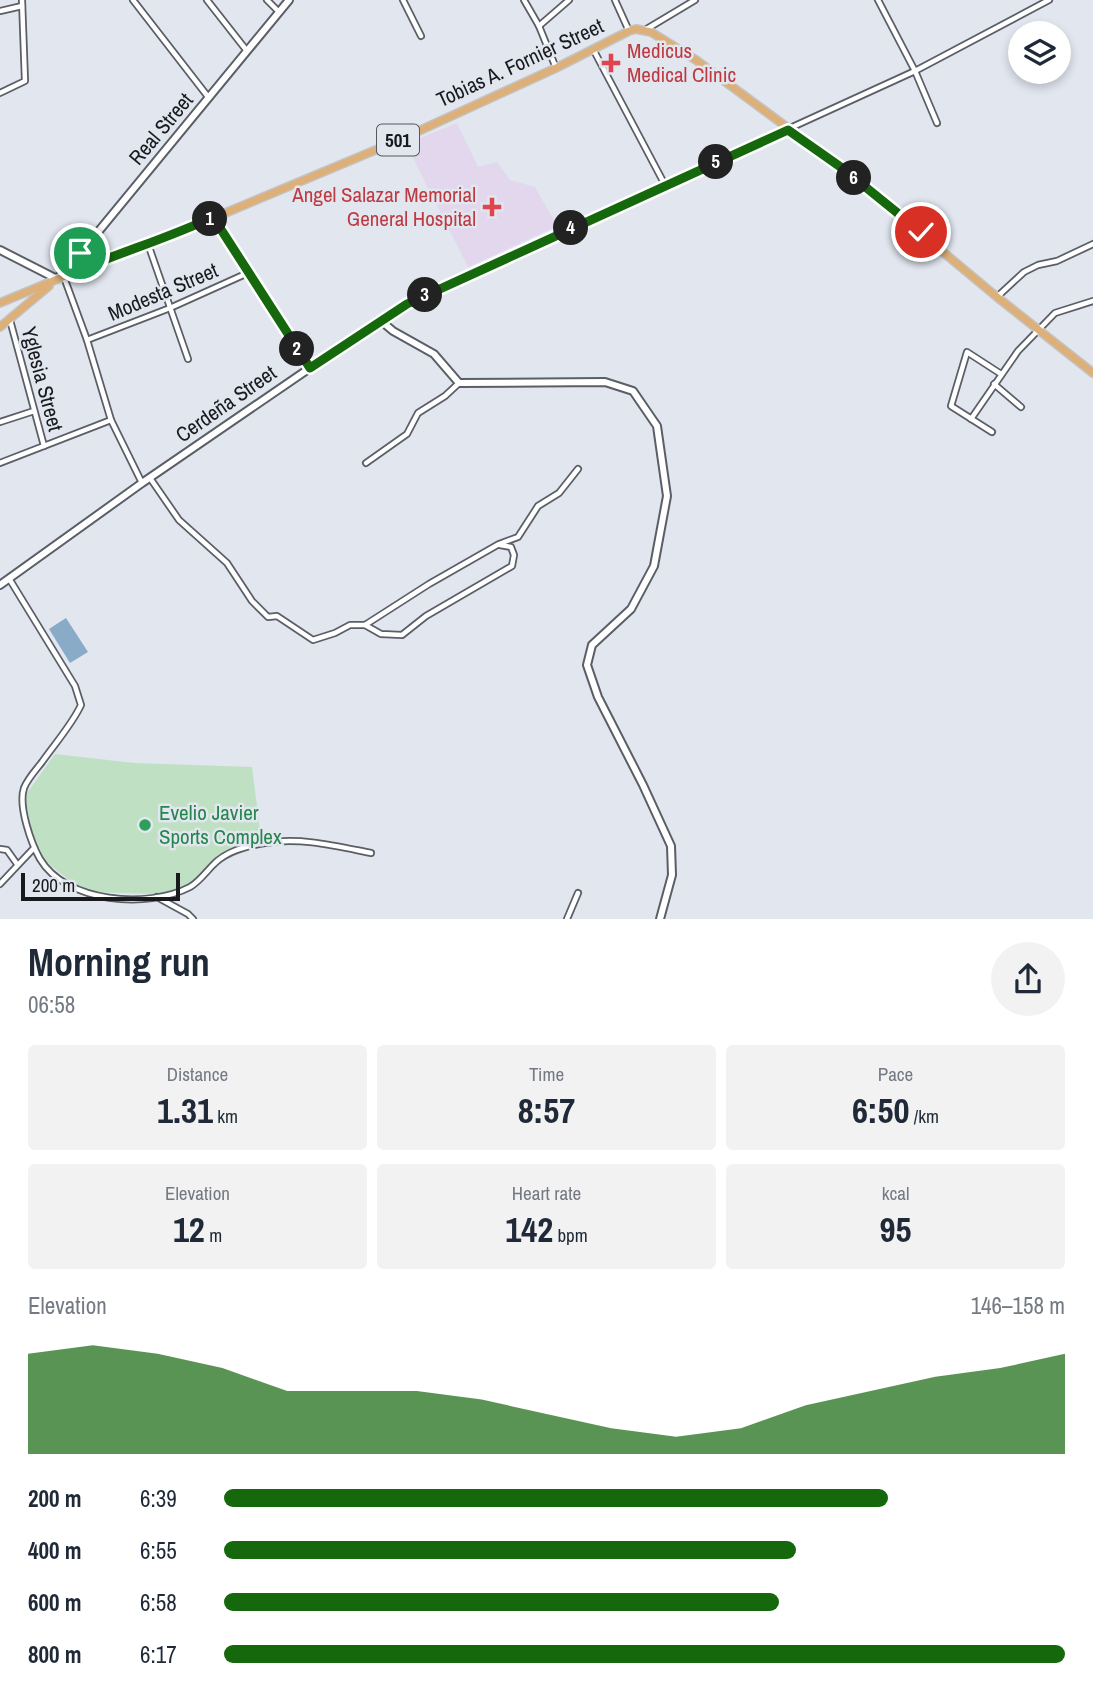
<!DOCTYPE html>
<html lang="en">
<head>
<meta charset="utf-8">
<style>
	:root { --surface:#fff; --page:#f2f2f3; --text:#1f2937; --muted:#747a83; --accent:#15680c }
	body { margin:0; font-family:"Archivo Narrow",sans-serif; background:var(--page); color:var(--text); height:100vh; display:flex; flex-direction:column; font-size:26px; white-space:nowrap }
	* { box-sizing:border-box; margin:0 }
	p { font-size:23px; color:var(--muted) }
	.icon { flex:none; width:38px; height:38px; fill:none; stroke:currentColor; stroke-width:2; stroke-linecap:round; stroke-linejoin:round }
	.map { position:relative; height:919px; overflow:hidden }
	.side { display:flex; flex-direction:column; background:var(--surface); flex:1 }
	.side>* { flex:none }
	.buttons { position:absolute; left:1008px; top:21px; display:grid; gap:14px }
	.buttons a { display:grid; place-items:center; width:63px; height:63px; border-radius:50%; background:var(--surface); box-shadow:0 4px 10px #0003; font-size:35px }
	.scale { position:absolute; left:21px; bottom:18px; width:159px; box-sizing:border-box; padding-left:7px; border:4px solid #191a1e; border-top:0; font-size:19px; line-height:24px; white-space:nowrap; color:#191a1e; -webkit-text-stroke:5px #e1e6ef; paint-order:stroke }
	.pin { position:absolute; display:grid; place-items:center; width:60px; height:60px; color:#fff; margin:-30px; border:4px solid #fff; border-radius:50%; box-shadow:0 2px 7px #0007 }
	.km { position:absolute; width:35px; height:35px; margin:-18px; border-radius:50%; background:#222; color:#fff; font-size:19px; line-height:35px; text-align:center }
	.round { display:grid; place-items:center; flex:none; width:74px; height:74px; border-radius:37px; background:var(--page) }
	.summary { display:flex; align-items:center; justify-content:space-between; height:119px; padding:0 28px }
	h1 { font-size:38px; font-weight:700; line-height:52px }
	.figures { display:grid; grid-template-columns:repeat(3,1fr); gap:10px; height:119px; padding:7px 28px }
	.figures div { display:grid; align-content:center; border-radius:7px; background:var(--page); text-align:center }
	.figures b { font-size:35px; font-weight:700 }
	.figures small { font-size:19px; font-weight:400 }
	.figures p { font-size:19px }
	.chart { height:196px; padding:14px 28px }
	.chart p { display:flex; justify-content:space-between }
	.chart svg { width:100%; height:126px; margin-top:7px; fill:var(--accent); opacity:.7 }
	ul { padding:0 28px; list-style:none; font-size:23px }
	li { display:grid; grid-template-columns:112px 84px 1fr; align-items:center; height:52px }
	li i { height:18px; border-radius:9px; background:var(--accent) }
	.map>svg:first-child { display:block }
	.medical { fill:#e2d7ec }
	.green { fill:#c0e0c3 }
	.water { fill:#8aabc7 }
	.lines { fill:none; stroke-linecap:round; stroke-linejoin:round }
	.street-casing { stroke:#5a5e66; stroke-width:8 }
	.secondary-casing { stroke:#5a5e66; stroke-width:10 }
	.primary-casing { stroke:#c3c3c4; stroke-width:10 }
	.street { stroke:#fff; stroke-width:4.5 }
	.secondary { stroke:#fff; stroke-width:6 }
	.primary { stroke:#dcb078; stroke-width:7 }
	.route-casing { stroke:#fff; stroke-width:14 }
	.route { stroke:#15680c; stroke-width:9 }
	.health-dot { fill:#e0444e; stroke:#e1e6ef; stroke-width:2.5 }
	.leisure-dot { fill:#2e9e5b; stroke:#e1e6ef; stroke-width:2.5 }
	.labels { text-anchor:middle; stroke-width:5; stroke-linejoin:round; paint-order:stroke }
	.shield { fill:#e1e6ef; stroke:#55575d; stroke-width:2 }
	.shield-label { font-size:19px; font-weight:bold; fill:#191a1e }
	.health-label { font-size:21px; fill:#be3a42; stroke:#e1e6ef; text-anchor:start }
	.street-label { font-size:21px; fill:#191a1e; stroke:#e1e6ef }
	.leisure-label { font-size:21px; fill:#27864d; stroke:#e1e6ef; text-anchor:start }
</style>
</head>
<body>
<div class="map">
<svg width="1093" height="919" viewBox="0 0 1093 919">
	<rect width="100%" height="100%" fill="#e1e6ef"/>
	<path class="medical" d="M 457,123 L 478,167 L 497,162 L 510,180 L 535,187 L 557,226 L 468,267 L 406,144 Z"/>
	<path class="green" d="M 55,754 L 134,763 L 252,767 L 261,839 L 230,848 L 188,884 L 177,889 L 158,894 L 85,892 L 46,862 L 32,833 L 26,802 L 27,793 Z"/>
	<path class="water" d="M 66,618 L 88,652 L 70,663 L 49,629 Z"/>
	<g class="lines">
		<defs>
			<g id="street">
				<path d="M 133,0 L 209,98"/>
				<path d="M 207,0 L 247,51"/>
				<path d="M 267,0 L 279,12"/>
				<path d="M 403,0 L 421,36"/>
				<path d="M 524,0 L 539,26 L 556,68"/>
				<path d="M 615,0 L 629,31"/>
				<path d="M 878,0 L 915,71 L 937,123"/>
				<path d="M 0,11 L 22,6"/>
				<path d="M 539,26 L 569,0"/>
				<path d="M 645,30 L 695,0"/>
				<path d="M 593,49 L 665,185"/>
				<path d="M 0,93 L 25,81 L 22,0"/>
				<path d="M 788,129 L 915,71 L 1049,0"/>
				<path d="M 214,218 L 310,368"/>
				<path d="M 148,244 L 188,359"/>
				<path d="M 65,280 L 87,340 L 111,420 L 142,483"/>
				<path d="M 997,297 L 1024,272 L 1038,265 L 1057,261 L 1093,244"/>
				<path d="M 10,320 L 44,446"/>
				<path d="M 87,340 L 170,308 L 250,272"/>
				<path d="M 994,384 L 1021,407"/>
				<path d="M 971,419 L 1018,351 L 1055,313 L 1093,301"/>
				<path d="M 0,422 L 34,411"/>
				<path d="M 992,432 L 951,406 L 967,352 L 1001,374"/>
				<path d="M 0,463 L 111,420"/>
				<path d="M 366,463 L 407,434 L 418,413 L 445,396 L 459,383"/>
				<path d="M 150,478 L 179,520 L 227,563 L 252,601 L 268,617 L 277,616 L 313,640 L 335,633 L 350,625 L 365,625 L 429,584 L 499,544 L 518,537 L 538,506 L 559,493 L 578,469"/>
				<path d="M 10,580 L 75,686 L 81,705 C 73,723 54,745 42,762 C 36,770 28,778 24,788 C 18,806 31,843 40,859 C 66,903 148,909 190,887 C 199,882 206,872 213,865 C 226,851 246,846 265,843 C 301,837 336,846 371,853"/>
				<path d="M 365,625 L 381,634 L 402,635 L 426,616 L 512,566 L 514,555 L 511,547 L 500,545"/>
				<path d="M 0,849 L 7,850 L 17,864"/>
				<path d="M 0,884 L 34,848"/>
				<path d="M 157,897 L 188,914 L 193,919"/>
				<path d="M 567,919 L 578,893"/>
			</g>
			<g id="secondary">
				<path d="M 0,250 L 57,279"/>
				<path d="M 84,272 L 84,249"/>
				<path d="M 59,278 L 65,267 L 84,249 L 289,0"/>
				<path d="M 380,320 L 393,331 L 434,354 L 459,383 L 605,382 L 633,391 L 657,426 L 667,496 L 654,566 L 631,609 L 592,645 L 587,665 L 598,697 L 643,785 L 671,846 L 672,875 L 660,919"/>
				<path d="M 0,585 L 142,483 L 380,320 L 407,304 L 788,130"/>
			</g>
			<g id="primary">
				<path d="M 0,303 L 137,246 L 155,242 L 187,229 L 397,141 L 556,68 L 629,31 L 636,29 L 651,32 L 696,60 L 842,168 L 997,297 L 1093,373"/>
				<path d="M 0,327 L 49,286"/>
			</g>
		</defs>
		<use href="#street" class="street-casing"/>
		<use href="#secondary" class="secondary-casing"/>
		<use href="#primary" class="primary-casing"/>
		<use href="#street" class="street"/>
		<use href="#secondary" class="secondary"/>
		<use href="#primary" class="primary"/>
	</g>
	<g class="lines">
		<defs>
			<path id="route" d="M 80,253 L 84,249 L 84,268 C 127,250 171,237 213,217 L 310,368 L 407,304 L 788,130 L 842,168 L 921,232"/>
		</defs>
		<use href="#route" class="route-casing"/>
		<use href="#route" class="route"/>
	</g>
	<g class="health-dot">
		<path d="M607.5 52.5h7v7h7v7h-7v7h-7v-7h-7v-7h7z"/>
		<path d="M488.5 196.5h7v7h7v7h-7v7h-7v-7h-7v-7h7z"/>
	</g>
	<circle class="leisure-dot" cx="145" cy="825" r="7"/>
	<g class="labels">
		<rect class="shield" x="377" y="124.5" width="42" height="31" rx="5"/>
		<g class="shield-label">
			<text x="398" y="147">501</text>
		</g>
		<g class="health-label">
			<text x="627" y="58">Medicus<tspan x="627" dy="24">Medical Clinic</tspan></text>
			<text x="476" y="202" text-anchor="end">Angel Salazar Memorial<tspan x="476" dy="24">General Hospital</tspan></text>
		</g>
		<g class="street-label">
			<text transform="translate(520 63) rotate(-25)" y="7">Tobias A. Fornier Street</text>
			<text transform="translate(161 129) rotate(-50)" y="7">Real Street</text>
			<text transform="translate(163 292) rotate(-23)" y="7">Modesta Street</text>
			<text transform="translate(42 379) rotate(75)" y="7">Yglesia Street</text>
			<text transform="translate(226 404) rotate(-35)" y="7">Cerdeña Street</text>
		</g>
		<g class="leisure-label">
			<text x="159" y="820">Evelio Javier<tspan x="159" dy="24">Sports Complex</tspan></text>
		</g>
	</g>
</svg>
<div class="buttons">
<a><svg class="icon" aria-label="layers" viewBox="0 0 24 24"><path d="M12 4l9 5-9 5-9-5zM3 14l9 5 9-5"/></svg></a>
</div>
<div class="scale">200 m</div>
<div class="pin" style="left:80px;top:253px;background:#1e9e55"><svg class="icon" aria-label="arrive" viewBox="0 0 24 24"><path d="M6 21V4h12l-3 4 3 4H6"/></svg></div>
<div class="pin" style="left:921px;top:232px;background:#d93025"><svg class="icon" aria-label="check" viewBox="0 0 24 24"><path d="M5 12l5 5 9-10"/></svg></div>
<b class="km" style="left:210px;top:219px">1</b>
<b class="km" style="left:297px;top:349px">2</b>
<b class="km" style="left:425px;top:295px">3</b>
<b class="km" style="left:571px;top:228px">4</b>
<b class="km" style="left:716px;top:162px">5</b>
<b class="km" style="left:854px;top:178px">6</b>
</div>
<section class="side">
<div class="summary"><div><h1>Morning run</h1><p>06:58</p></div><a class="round"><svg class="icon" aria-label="share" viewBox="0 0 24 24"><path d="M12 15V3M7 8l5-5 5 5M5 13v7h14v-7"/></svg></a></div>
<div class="figures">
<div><p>Distance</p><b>1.31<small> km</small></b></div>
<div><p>Time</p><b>8:57</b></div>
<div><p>Pace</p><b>6:50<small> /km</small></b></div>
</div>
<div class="figures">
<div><p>Elevation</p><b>12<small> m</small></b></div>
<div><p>Heart rate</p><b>142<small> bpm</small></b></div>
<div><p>kcal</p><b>95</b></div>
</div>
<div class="chart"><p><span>Elevation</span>146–158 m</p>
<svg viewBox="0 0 160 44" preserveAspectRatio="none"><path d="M0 44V9L10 6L20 9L30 14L40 22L50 22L60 22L70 25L80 30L90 35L100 38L110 35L120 27L130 22L140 17L150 14L160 9V44z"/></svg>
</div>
<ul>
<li><b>200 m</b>6:39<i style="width:79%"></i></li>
<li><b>400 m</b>6:55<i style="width:68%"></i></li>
<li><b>600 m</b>6:58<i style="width:66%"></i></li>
<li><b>800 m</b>6:17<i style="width:100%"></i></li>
</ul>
</section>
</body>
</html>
